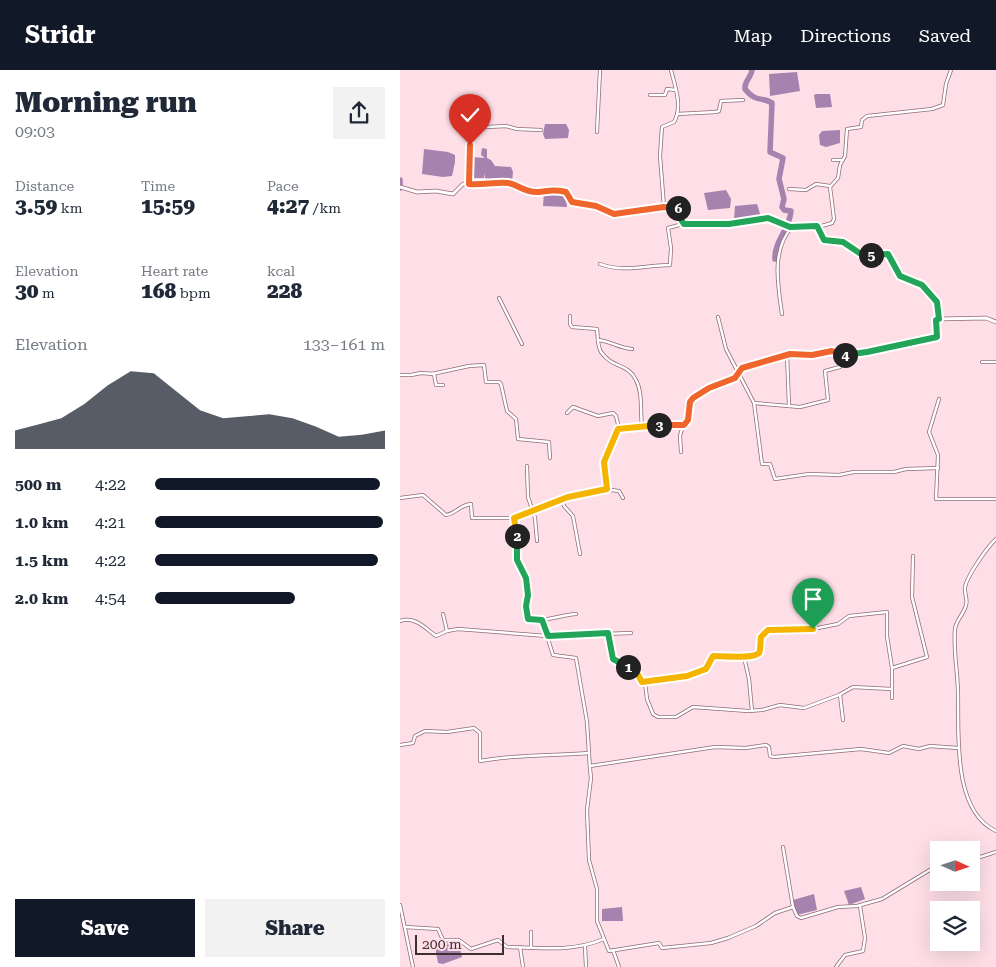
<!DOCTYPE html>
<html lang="en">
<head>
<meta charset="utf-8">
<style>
	:root { --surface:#fff; --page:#f2f2f3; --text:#1f2937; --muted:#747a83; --accent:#111827 }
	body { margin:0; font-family:"Roboto Serif",serif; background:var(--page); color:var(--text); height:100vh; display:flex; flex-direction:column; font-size:19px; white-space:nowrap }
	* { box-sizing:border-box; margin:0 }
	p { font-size:16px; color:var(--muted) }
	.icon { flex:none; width:28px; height:28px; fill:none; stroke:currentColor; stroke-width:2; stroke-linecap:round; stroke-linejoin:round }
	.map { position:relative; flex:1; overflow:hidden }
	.details { display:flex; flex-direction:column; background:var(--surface); width:400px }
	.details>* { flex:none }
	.needle { width:32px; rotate:93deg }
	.fabs { position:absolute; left:530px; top:771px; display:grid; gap:10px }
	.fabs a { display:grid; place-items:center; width:50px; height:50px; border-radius:0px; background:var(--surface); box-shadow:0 5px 20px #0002; font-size:25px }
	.scale { position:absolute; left:15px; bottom:12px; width:89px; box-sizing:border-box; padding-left:5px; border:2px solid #3d2e32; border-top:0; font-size:14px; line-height:18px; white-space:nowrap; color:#3d2e32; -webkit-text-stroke:4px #fedee7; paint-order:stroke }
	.pin { position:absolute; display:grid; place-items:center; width:42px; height:42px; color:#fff; margin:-51px -21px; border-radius:50% 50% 50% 0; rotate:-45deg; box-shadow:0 0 5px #0007 }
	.pin .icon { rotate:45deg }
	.km { position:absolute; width:25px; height:25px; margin:-12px; border-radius:50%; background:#222; color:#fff; font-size:14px; line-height:25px; text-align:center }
	.round { display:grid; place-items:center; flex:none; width:52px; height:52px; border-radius:0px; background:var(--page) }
	.overview { display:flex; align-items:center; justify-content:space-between; height:85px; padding:0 15px }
	h1 { font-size:28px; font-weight:800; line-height:38px }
	.stats { display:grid; grid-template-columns:repeat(3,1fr); gap:8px; height:85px; padding:5px 15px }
	.stats div { display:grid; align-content:center }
	.stats b { font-size:21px; font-weight:800 }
	.stats small { font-size:14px; font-weight:400 }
	.stats p { font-size:14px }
	.chart { height:140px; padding:10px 15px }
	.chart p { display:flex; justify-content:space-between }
	.chart svg { width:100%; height:90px; margin-top:5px; fill:var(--accent); opacity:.7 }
	.cta { display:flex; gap:10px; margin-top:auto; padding:10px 15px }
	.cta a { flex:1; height:58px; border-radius:0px; background:var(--accent); color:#fff; font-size:20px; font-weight:800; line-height:58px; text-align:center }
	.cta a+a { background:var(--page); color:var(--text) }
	ul { padding:0 15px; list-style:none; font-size:16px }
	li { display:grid; grid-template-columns:80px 60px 1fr; align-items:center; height:38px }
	li i { height:12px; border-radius:6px; background:var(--accent) }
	header { display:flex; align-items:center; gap:30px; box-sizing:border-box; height:70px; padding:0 25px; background:var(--accent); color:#fff }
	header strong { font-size:24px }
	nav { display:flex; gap:28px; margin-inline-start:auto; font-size:18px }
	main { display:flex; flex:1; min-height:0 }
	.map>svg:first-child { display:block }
	.water { fill:#a682af }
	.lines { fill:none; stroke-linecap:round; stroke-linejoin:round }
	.river { stroke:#a682af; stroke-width:5.5 }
	.street-casing { stroke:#8e6b76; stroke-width:4 }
	.secondary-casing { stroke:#8e6b76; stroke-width:4.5 }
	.street { stroke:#fff; stroke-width:2.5 }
	.secondary { stroke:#fff; stroke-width:3 }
	.split-1-casing { stroke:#fff; stroke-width:10 }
	.split-2-casing { stroke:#fff; stroke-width:10 }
	.split-3-casing { stroke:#fff; stroke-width:10 }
	.split-4-casing { stroke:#fff; stroke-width:10 }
	.split-5-casing { stroke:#fff; stroke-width:10 }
	.split-6-casing { stroke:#fff; stroke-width:10 }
	.split-7-casing { stroke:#fff; stroke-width:10 }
	.split-1 { stroke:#f5b400; stroke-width:6 }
	.split-2 { stroke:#22a559; stroke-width:6 }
	.split-3 { stroke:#f5b400; stroke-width:6 }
	.split-4 { stroke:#f0652b; stroke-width:6 }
	.split-5 { stroke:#22a559; stroke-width:6 }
	.split-6 { stroke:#22a559; stroke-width:6 }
	.split-7 { stroke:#f0652b; stroke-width:6 }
</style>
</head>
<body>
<header>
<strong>Stridr</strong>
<nav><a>Map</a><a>Directions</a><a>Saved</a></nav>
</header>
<main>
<section class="details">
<div class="overview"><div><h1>Morning run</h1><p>09:03</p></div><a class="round"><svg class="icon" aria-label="share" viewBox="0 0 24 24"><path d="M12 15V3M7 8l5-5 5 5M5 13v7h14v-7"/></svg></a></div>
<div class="stats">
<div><p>Distance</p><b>3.59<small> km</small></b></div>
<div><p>Time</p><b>15:59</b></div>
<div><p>Pace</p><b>4:27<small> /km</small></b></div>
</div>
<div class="stats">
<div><p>Elevation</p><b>30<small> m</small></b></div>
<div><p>Heart rate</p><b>168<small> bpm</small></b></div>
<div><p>kcal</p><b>228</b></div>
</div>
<div class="chart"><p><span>Elevation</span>133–161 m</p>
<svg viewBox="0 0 160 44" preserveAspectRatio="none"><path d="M0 44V35L10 32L20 29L30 22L40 13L50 6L60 7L70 16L80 25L90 29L100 28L110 27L120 29L130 33L140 38L150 37L160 35V44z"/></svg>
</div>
<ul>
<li><b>500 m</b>4:22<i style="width:98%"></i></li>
<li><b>1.0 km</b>4:21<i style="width:99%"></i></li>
<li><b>1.5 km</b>4:22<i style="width:97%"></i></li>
<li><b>2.0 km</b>4:54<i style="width:61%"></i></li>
</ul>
<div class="cta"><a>Save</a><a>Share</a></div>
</section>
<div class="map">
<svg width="596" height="897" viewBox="0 0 596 897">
	<rect width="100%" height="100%" fill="#fedee7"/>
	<g class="water">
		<path d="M 397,2 L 400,21 L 370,26 L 369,4 Z"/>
		<path d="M 416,24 L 430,24 L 432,37 L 416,38 L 414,25 Z"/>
		<path d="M 145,54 L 166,54 L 169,60 L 168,68 L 145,69 L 143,64 Z"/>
		<path d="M 440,60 L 440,73 L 426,77 L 420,75 L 419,65 L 422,61 Z"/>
		<path d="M 82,78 L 87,79 L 87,88 L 91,90 L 95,96 L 111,97 L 113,102 L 112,112 L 98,111 L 95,109 L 94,111 L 85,108 L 84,103 L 84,108 L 70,108 L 71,89 L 72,87 L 85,88 L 81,85 Z"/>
		<path d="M 24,79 L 48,82 L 55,85 L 55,92 L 52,106 L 43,107 L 22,104 Z"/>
		<path d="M 326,120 L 331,129 L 330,138 L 308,140 L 304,123 Z"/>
		<path d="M 144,122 L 163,124 L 166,129 L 167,137 L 143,136 Z"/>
		<path d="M 357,134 L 361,147 L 337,151 L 334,149 L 335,136 Z"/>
		<path d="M 461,817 L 465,829 L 449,835 L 444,821 Z"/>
		<path d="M 414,824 L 417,840 L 397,845 L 393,830 Z"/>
		<path d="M 222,837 L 223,851 L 202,851 L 202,839 Z"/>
		<path d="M 58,871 L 62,887 L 43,894 L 38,893 L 35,877 L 46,872 Z"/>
	</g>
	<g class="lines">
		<g class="river">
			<path d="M 352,0 C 351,8 344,11 345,19 C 357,34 363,26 372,33 L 370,82 L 383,88 L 379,109 L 384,129 L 382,137 L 384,140 L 391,141 C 390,159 374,171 375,189"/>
			<path d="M 0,110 L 0,118"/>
		</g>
		<defs>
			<g id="street">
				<path d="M 250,25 L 265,25 L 267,19 L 276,20"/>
				<path d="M 277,44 L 316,42 L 319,41 L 321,31 L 343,30"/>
				<path d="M 197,62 L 200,0"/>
				<path d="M 433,90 L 441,90"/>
				<path d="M 69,114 L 69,58 L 106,56 L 117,59 L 141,60"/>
				<path d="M 389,119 L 406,120 L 416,114 L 430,116"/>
				<path d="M 264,137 L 260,86 L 262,57 L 274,52 C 283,37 275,16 271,0"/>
				<path d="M 418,157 L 432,153 L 434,149 L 430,117 L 438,108 L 440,95 L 445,86 L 447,59 L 461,57 L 462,50 L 467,46 L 532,39 L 543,35 L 546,14 L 551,0"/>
				<path d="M 200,194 C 224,203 245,195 270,195 L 271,178 L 268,158 L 283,154"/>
				<path d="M 99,228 L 122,274"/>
				<path d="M 382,244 C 378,216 371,180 392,157"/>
				<path d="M 170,246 L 170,254 L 172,257 L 197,259 C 198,266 197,275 201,282 C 213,299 228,293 236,310 C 243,323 240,341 242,356"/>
				<path d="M 318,247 L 326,279 L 354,333 L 362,394 L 370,394 L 375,409 L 409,404 L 439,405 L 454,402 L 494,402 L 506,399 L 538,398"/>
				<path d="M 198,270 C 210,271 219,278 232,279"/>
				<path d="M 387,285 L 389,336"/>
				<path d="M 582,292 L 596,292"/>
				<path d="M 32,304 L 69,296 L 84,295 L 86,312 L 99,312 L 101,314 L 107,341 L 116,349 L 118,369 L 149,372 L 150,388"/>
				<path d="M 0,305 L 11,305 L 21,303 L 34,304 L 36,315 L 43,315"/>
				<path d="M 539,329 L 529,362 L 538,385 L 536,429 L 596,429"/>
				<path d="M 354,333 L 400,337 L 428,330 L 425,301 L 440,297 L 442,284"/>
				<path d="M 167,343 L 173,337 L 198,346 L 213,343 L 216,346 L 219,358"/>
				<path d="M 281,382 L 280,366 L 283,355"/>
				<path d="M 127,396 L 128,427 L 135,448 L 137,471"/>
				<path d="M 207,419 L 204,392 L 216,361 L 219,358 L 283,355 L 288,350 L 290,332 L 293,328 L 309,317 L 335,308 L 342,298 L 390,284 L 412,285 L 432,281 L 449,285 L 534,269 L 537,267 L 536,250 L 539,249"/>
				<path d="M 0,428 L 23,425 L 46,445 C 55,444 60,435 71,434 L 72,448 L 114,448 L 132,441"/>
				<path d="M 162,429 L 164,436 L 173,446 L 180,484"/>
				<path d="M 132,441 C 161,432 188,416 219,421 L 223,428"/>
				<path d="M 114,448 L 117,469 L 117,489 L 126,508 L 128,525 L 126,536 L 128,549 C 143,553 160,545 176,544"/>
				<path d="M 596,469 C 588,476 567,506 565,517 C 564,523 568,529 566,535 C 564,544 556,550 555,559 C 553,580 558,603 558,624 C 559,663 552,741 596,761"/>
				<path d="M 43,544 L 47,561"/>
				<path d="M 142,550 L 153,585 L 176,588 L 187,652 L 190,699 L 191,708 L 187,740 L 189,790 L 197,819 L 197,851 L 209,881 L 259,873 L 262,878 L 311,873 L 328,868 L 356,856 L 375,843 L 393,837 L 397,846 L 401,848 L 438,837 L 457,836 L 482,829 L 533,798 L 539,797"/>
				<path d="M 0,551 C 15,546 25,558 36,566 L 47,561 L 58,559 L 147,566 L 231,563"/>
				<path d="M 208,563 L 213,589 C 223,598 234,598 240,611 L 245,612 L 299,602 L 307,598 L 313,587 L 355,586 L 359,582 L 361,567 L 368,560 L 413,559 L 438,554 L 449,546 L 487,542 L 487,566 L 492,598 L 492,628"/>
				<path d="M 344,587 L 349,609 L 352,641"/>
				<path d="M 492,598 L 527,587 L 512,527 L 513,486"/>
				<path d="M 245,612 L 247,629 L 253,644 L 258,647 L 276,647 L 293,637 L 348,641 L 362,640 L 380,635 L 404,638 L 439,625 L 453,617 L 491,619"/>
				<path d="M 440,625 L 443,650"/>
				<path d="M 0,675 L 13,673 L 15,666 L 25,661 L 47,662 L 74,658 L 80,663 L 80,691 C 117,684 152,686 189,683"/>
				<path d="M 190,696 L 315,677 L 346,678 L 366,675 L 369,677 L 370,686 L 374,687 L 461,679 L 489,683 L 503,676 L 519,679 L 530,676 L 558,678"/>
				<path d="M 383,777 L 393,837"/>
				<path d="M 571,790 L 596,782"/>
				<path d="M 0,835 L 13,897"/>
				<path d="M 5,857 L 38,859 L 43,870 L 59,870 L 71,879 L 98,870 L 107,877 C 140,878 173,882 204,869"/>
				<path d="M 185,876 L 186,897"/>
				<path d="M 120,877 L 123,897"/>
				<path d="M 131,878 L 131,862"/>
				<path d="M 213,880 L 219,897"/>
				<path d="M 436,897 L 445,885 L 463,881 L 465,868 L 460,836"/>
			</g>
			<path id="secondary" d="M 0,117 L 17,122 L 36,121 L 53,124 L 63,114 L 107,113 C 117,115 126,122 138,122 C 146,122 157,117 166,122 C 170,124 170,129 172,132 L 196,137 L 214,144 L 276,137 L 285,154 L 329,154 L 368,148 L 390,157 L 417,156 L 424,170 L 443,172 L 463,185 L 488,184 L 500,206 L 522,215 L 537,232 L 539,249 L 586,248 L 596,252"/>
		</defs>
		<use href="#street" class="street-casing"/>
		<use href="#secondary" class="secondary-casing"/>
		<use href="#street" class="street"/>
		<use href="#secondary" class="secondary"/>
	</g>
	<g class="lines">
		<defs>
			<path id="split-1" d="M 228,597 L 237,603 L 242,612 L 287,606 L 306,599 L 313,586 C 322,586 354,589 359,583 C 361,580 360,571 361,567 L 368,560 L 413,559"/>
			<path id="split-2" d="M 117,466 L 117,490 L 126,508 L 128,525 L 126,536 L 128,549 L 142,550 L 148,566 L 208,563 L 213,589 L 228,597"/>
			<path id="split-3" d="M 117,466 L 114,448 L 168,427 L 207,419 L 204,392 L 218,359 L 259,355"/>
			<path id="split-4" d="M 259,355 L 284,355 L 288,350 L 290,332 L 293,328 L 309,318 L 335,308 L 342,298 L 390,284 L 412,285 L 432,281 L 445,285"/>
			<path id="split-5" d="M 445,285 L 467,282 L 537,267 L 536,250 L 539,249 L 537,232 L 522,215 L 500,206 L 488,184 L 471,185"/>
			<path id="split-6" d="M 278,138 L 280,148 L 284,154 L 329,154 L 368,148 L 390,157 L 417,156 L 424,170 L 443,172 L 461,184 L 471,185"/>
			<path id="split-7" d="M 70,75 L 69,114 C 82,115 95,112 108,113 C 117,114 125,123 138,122 C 149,121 153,119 166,122 L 172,132 L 196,136 L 214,144 L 264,137 L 278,138"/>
		</defs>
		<use href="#split-1" class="split-1-casing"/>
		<use href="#split-2" class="split-2-casing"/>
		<use href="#split-3" class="split-3-casing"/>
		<use href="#split-4" class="split-4-casing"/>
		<use href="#split-5" class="split-5-casing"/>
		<use href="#split-6" class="split-6-casing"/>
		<use href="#split-7" class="split-7-casing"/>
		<use href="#split-1" class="split-1"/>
		<use href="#split-2" class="split-2"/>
		<use href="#split-3" class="split-3"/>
		<use href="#split-4" class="split-4"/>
		<use href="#split-5" class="split-5"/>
		<use href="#split-6" class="split-6"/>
		<use href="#split-7" class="split-7"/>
	</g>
</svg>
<div class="fabs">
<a><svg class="needle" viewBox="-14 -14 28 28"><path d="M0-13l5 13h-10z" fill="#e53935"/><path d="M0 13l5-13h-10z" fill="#747a83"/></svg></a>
<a><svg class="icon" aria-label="layers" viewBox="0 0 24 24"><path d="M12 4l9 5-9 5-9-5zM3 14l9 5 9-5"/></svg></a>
</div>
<div class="scale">200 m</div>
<div class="pin" style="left:413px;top:559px;background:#1e9e55"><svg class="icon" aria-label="arrive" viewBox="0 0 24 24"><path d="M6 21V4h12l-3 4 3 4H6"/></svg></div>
<div class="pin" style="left:70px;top:75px;background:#d93025"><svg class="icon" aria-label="check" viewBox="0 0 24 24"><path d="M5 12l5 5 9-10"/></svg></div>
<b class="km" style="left:228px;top:597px">1</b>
<b class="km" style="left:117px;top:466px">2</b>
<b class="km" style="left:259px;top:355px">3</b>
<b class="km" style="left:445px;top:285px">4</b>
<b class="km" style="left:471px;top:185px">5</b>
<b class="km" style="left:278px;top:138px">6</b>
</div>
</main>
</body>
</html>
